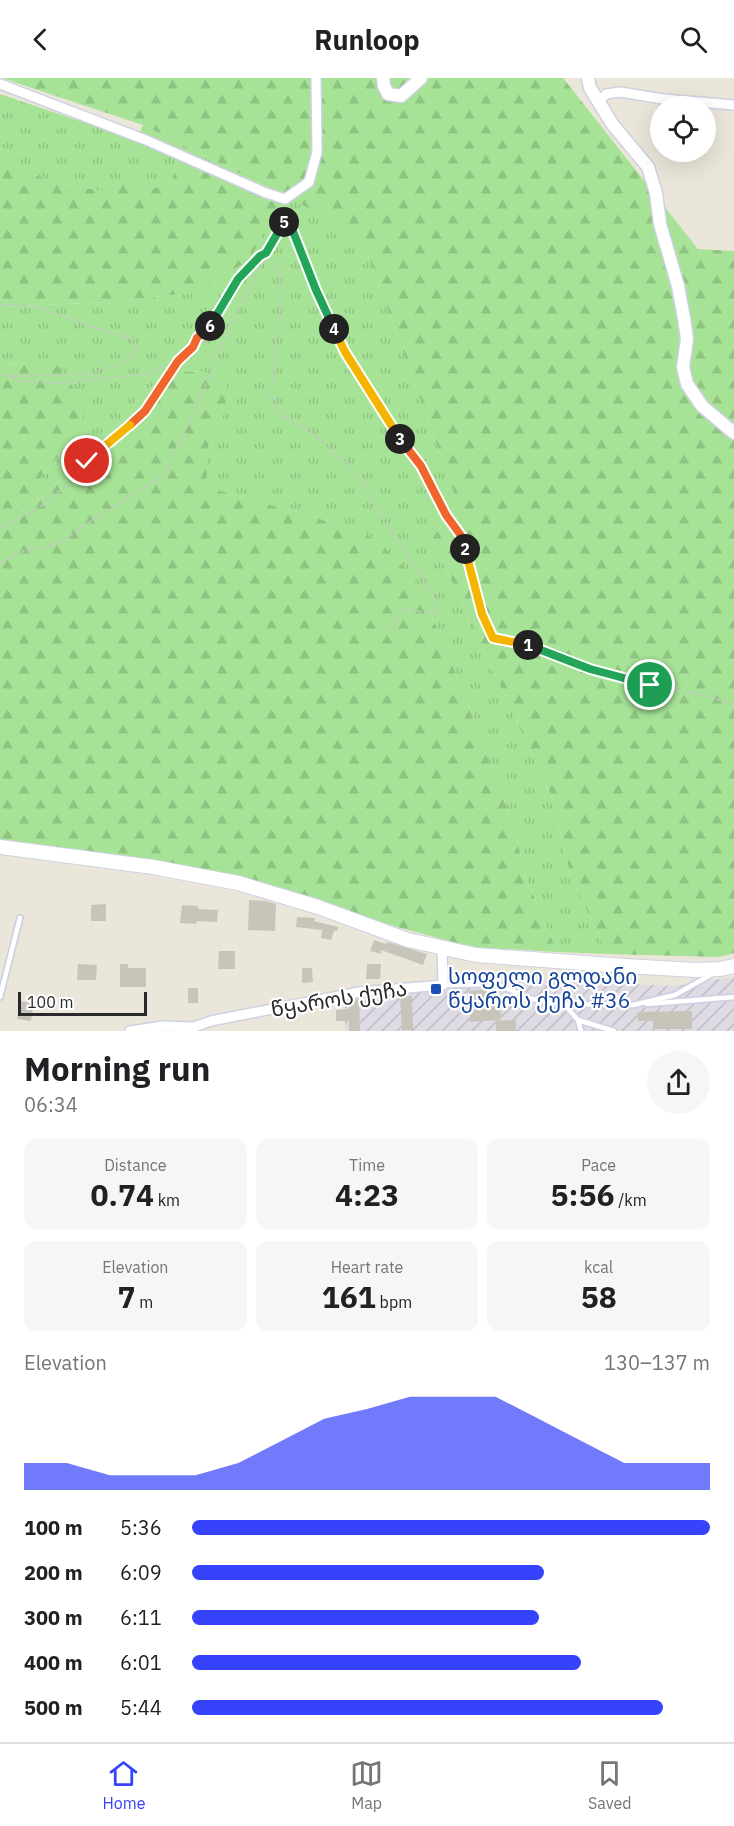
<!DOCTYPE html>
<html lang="en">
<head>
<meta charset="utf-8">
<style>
	:root { --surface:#fff; --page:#f6f6f6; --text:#202124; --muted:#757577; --line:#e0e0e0; --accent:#3742fb }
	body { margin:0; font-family:"IBM Plex Sans","Noto Sans Georgian",sans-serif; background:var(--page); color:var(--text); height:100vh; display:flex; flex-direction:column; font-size:22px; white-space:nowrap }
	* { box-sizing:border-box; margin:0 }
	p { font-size:20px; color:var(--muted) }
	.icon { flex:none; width:33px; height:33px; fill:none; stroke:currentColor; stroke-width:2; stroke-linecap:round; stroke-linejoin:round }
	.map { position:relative; height:953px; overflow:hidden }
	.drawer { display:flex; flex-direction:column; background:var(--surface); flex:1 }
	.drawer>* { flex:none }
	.controls { position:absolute; left:650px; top:18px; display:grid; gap:12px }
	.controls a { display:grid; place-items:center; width:66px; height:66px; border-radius:50%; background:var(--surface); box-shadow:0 6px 24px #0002; font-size:30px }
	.scale { position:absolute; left:18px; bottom:15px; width:129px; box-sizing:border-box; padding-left:6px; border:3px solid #292929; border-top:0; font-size:16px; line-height:21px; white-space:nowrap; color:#292929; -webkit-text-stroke:4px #fff; paint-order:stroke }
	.pin { position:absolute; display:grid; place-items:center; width:51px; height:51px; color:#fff; margin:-26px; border:3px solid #fff; border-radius:50%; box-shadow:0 2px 6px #0007 }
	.km { position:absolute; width:30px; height:30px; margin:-15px; border-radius:50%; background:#222; color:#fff; font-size:16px; line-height:30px; text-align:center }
	.round { display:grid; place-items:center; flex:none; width:63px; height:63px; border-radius:32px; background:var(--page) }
	.head { display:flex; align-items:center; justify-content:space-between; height:102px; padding:0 24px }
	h1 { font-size:33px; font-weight:700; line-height:45px }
	.figures { display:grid; grid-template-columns:repeat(3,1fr); gap:9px; height:102px; padding:6px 24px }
	.figures div { display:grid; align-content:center; border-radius:12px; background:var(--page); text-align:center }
	.figures b { font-size:30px; font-weight:700 }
	.figures small { font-size:16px; font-weight:400 }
	.figures p { font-size:16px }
	.chart { height:168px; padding:12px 24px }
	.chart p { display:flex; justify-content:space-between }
	.chart svg { width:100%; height:108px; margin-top:6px; fill:var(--accent); opacity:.7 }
	ul { padding:0 24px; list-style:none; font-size:20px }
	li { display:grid; grid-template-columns:96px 72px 1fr; align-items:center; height:45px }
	li i { height:15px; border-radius:8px; background:var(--accent) }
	header { display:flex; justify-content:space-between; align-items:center; height:78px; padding:0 24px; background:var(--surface); font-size:27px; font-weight:700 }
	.menu { display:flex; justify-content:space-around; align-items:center; height:84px; border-top:2px solid var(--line); background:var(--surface); font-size:16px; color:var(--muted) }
	.menu a { display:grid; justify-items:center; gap:3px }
	.menu .selected { color:var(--accent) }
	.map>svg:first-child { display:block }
	.industrial { fill:url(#industrial-furrows) }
	.grass { fill:url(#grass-tufts) }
	.forest { fill:url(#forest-firs) }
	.building { fill:#c7c4b9 }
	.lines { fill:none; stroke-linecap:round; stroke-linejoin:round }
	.service-casing { stroke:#cfd1e2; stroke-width:8 }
	.minor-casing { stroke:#cfd1e2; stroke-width:12 }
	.tertiary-casing { stroke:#cfd1e2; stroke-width:15 }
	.secondary-casing { stroke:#cfd1e2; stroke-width:16 }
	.path { stroke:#c7c7c7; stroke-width:1.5; stroke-dasharray:4.5 3; stroke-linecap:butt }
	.service { stroke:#fff; stroke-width:4.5 }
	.minor { stroke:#fff; stroke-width:9 }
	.tertiary { stroke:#fff; stroke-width:12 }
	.secondary { stroke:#fff; stroke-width:14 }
	.split-1-casing { stroke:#fff; stroke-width:12 }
	.split-2-casing { stroke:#fff; stroke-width:12 }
	.split-3-casing { stroke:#fff; stroke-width:12 }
	.split-4-casing { stroke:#fff; stroke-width:12 }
	.split-5-casing { stroke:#fff; stroke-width:12 }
	.split-6-casing { stroke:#fff; stroke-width:12 }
	.split-7-casing { stroke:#fff; stroke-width:12 }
	.split-8-casing { stroke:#fff; stroke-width:12 }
	.split-1 { stroke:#22a559; stroke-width:8 }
	.split-2 { stroke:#f5b400; stroke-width:8 }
	.split-3 { stroke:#f0652b; stroke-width:8 }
	.split-4 { stroke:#f5b400; stroke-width:8 }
	.split-5 { stroke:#22a559; stroke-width:8 }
	.split-6 { stroke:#22a559; stroke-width:8 }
	.split-7 { stroke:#f0652b; stroke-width:8 }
	.split-8 { stroke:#f5b400; stroke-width:8 }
	.transit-dot { fill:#1a4fb4; stroke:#fff; stroke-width:2 }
	.labels { text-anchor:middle; stroke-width:4.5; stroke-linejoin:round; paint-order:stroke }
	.transit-label { font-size:21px; fill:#164399; stroke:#fff; text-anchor:start }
	.street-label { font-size:21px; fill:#292929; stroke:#fff }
</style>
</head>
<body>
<header><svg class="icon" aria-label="back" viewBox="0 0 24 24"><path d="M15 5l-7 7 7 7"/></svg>Runloop<svg class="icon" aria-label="search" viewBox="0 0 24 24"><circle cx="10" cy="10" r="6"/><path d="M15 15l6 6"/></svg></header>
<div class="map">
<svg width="734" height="953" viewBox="0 0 734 953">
	<defs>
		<pattern id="industrial-furrows" width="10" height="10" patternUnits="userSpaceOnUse" patternTransform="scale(1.5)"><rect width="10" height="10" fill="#dfdbe4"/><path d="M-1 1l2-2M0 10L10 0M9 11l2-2" fill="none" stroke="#bfbcc4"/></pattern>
		<pattern id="grass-tufts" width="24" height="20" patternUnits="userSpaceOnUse" patternTransform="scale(1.5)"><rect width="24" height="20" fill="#a6e396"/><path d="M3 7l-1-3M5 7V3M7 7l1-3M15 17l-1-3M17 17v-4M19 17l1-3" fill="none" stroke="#8fc381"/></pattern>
		<pattern id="forest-firs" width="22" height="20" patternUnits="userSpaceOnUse" patternTransform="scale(1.5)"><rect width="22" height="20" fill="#a6e396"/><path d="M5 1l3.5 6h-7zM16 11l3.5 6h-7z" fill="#8fc381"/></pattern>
	</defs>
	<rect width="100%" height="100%" fill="#ebe6da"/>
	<path class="industrial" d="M 734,899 L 734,953 L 345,953 L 345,918 L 487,900 L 674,908 Z"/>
	<path class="grass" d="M 0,16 L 136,62 L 143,47 L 334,143 L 368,177 L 458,425 L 432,461 L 551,717 L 571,799 L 608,876 L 557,874 L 525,797 L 514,748 L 450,581 L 419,508 L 359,452 L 205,409 L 208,368 L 224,335 L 203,293 L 185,294 L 141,314 L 129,337 L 94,367 L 41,421 L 23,433 L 14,424 L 26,418 L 67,367 L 24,286 L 0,285 L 0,229 L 107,224 L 190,215 L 178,83 L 172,101 L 147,114 L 125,100 L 103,113 L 55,105 L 0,82 Z"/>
	<g class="forest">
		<path d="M 2,0 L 563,0 L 698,171 L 734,173 L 734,875 L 719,879 L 608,876 L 571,799 L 551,717 L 432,461 L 458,425 L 368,177 L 334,143 L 143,47 Z"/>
		<path d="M 0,82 L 55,105 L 103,113 L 125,100 L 147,114 L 172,101 L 178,83 L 278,125 L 250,182 L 190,215 L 107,224 L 0,229 Z"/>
		<path d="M 0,285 L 58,288 L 77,315 L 84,337 L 67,367 L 26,418 L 14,424 L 23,433 L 41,421 L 94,367 L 129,337 L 141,314 L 185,294 L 203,293 L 227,307 L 224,335 L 208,369 L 206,409 L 359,452 L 380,466 L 402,487 L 419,508 L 450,581 L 514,748 L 525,797 L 557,874 L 472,869 L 401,850 L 280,813 L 0,763 Z"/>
	</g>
	<g class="building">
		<path d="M 249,822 L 266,823 L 276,826 L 275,853 L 248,852 Z"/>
		<path d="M 106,826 L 106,843 L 91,843 L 91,827 Z"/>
		<path d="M 182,827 L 198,828 L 198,831 L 218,832 L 217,844 L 197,843 L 196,846 L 180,845 Z"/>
		<path d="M 297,839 L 315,840 L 314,843 L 338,849 L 337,853 L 334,853 L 331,862 L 321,860 L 322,852 L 296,849 Z"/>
		<path d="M 374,862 L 386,866 L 387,864 L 427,876 L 423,887 L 381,872 L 381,876 L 370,873 Z"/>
		<path d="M 219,873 L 235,873 L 235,891 L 218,891 Z"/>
		<path d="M 78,886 L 97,887 L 96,902 L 77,902 Z"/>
		<path d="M 120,886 L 128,886 L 128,890 L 146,890 L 146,909 L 120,909 Z"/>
		<path d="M 367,886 L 381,886 L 380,901 L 366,901 Z"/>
		<path d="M 302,890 L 312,890 L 313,904 L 302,905 Z"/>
		<rect x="188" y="910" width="10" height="15"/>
		<path d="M 488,911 L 488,919 L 500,919 L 501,942 L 470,944 L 469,913 Z"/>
		<path d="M 400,918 L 412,918 L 413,952 L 402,952 Z"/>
		<path d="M 359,921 L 360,953 L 349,953 L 349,943 L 336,943 L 336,932 L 349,931 L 348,923 Z"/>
		<path d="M 20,923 L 34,925 L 31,943 L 17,941 Z"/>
		<path d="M 692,933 L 692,951 L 653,951 L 653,943 L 638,943 L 637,934 Z"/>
		<path d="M 516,942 L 516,953 L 496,953 L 496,943 Z"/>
	</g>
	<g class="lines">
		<defs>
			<g id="service">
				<path d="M 443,907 L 496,906 L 532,921 L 564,926 L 633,927 L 675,917 L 712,896"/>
				<path d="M 0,919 L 20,840"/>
				<path d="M 564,926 L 578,942 L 581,953"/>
				<path d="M 647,926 L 734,919"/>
				<path d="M 578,942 L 614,953"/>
			</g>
			<g id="minor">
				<path d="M 0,6 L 146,62 L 266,115 L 285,121 L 309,104 L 317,74 L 316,0"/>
				<path d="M 598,25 L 606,16 L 620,14 L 663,21 L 734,27"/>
				<path d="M 130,953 L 163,948 L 194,949 L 211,943 L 359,914 L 443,907 L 442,870"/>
			</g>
			<g id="tertiary">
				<path d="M 383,0 L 384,8 L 388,16 L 401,18 L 421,0"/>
				<path d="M 588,0 L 590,10 L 613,47 L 648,89 L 656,115 L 660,146 L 678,208 L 684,240 L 687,261 L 683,289 L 687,306 L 702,328 L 734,355"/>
			</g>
			<path id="secondary" d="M 0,769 L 153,789 L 238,805 L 318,829 L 408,862 L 476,877 L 625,888 L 696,892 L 720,891 L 734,888"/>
		</defs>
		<use href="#service" class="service-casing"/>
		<use href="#minor" class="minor-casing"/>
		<use href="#tertiary" class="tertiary-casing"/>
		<use href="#secondary" class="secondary-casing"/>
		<g class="path">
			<path d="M 287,138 L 316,212 L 345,274 L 401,362 L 421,388 L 446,437 L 462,459 L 482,536 L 493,560 L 529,567 L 590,591 L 650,607 L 705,617 L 734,627"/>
			<path d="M 0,226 L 42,230 L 89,248 L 133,261 L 138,272 L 118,287 L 88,296 L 27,298 L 8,298 L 0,296"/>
			<path d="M 193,269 C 198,259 207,252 214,243 C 230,220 240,190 266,175 L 277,188 L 283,213 L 276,264 L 271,318 L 285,338 L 317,359 L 351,388 L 436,521 L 437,534 C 411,538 403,517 393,555"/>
			<path d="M 11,299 L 22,303 L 57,305 L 108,300 L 145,296 L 177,283"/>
			<path d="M 0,450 L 41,428 L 67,407 L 87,383 L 145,333 L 178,283 L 193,269 L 216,260 L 229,248"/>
			<path d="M 0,485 L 24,473 L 60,465 L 92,442 L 162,399 L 195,333 L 230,247 L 287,138 L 286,131"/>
		</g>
		<use href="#service" class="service"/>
		<use href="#minor" class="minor"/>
		<use href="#tertiary" class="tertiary"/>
		<use href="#secondary" class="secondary"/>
	</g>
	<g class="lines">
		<defs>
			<path id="split-1" d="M 528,567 L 590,591 L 650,607"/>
			<path id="split-2" d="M 465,471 L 482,536 L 493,560 L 528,567"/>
			<path id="split-3" d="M 400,361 L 421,388 L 446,437 L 462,459 L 465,471"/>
			<path id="split-4" d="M 334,251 L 345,274 L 400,361"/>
			<path id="split-5" d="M 284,144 L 287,138 L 316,212 L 334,251"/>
			<path id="split-6" d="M 210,248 L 238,201 L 260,178 L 266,175 L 284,144"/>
			<path id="split-7" d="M 130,347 L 145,333 L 178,283 L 193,269 L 197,260 L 210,248"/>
			<path id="split-8" d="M 87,383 L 130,347"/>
		</defs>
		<use href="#split-1" class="split-1-casing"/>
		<use href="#split-2" class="split-2-casing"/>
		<use href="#split-3" class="split-3-casing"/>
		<use href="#split-4" class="split-4-casing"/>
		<use href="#split-5" class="split-5-casing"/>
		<use href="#split-6" class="split-6-casing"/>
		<use href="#split-7" class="split-7-casing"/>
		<use href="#split-8" class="split-8-casing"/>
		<use href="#split-1" class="split-1"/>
		<use href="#split-2" class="split-2"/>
		<use href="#split-3" class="split-3"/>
		<use href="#split-4" class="split-4"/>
		<use href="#split-5" class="split-5"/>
		<use href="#split-6" class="split-6"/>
		<use href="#split-7" class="split-7"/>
		<use href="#split-8" class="split-8"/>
	</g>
	<rect class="transit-dot" x="430" y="905" width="12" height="12" rx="3"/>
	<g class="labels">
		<g class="transit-label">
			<text x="448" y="906">სოფელი გლდანი<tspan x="448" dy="24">წყაროს ქუჩა #36</tspan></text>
		</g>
		<g class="street-label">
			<text transform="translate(339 921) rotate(-9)" y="7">წყაროს ქუჩა</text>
		</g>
	</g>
</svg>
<div class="controls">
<a><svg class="icon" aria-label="locate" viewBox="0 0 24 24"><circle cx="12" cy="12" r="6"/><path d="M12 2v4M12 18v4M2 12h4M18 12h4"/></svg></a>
</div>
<div class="scale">100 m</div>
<div class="pin" style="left:650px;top:607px;background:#1e9e55"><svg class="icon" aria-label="arrive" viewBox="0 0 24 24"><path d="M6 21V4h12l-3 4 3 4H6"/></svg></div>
<div class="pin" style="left:87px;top:383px;background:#d93025"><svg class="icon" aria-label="check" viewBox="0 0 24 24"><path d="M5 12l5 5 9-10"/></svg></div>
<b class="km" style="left:528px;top:567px">1</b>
<b class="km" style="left:465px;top:471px">2</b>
<b class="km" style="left:400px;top:361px">3</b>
<b class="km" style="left:334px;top:251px">4</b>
<b class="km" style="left:284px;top:144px">5</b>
<b class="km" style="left:210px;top:248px">6</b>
</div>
<section class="drawer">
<div class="head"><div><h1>Morning run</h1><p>06:34</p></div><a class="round"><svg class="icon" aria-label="share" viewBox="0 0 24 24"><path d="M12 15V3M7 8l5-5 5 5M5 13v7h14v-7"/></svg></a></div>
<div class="figures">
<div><p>Distance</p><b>0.74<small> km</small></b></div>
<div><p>Time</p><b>4:23</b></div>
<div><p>Pace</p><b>5:56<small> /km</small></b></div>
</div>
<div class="figures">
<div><p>Elevation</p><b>7<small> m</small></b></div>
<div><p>Heart rate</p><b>161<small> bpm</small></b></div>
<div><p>kcal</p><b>58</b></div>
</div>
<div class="chart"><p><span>Elevation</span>130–137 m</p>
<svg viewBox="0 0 160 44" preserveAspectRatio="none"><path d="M0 44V33L10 33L20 38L30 38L40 38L50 33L60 24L70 15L80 11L90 6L100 6L110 6L120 15L130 24L140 33L150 33L160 33V44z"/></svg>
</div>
<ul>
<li><b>100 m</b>5:36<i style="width:100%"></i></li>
<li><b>200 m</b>6:09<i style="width:68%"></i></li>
<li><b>300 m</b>6:11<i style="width:67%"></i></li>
<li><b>400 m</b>6:01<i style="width:75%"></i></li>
<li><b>500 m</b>5:44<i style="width:91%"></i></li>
</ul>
</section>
<nav class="menu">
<a class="selected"><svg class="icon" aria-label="home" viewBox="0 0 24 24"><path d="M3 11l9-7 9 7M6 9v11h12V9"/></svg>Home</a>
<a><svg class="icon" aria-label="map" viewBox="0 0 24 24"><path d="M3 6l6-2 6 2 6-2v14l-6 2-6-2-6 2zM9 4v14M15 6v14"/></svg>Map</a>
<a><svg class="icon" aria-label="saved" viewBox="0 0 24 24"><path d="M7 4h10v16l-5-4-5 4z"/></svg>Saved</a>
</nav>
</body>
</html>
